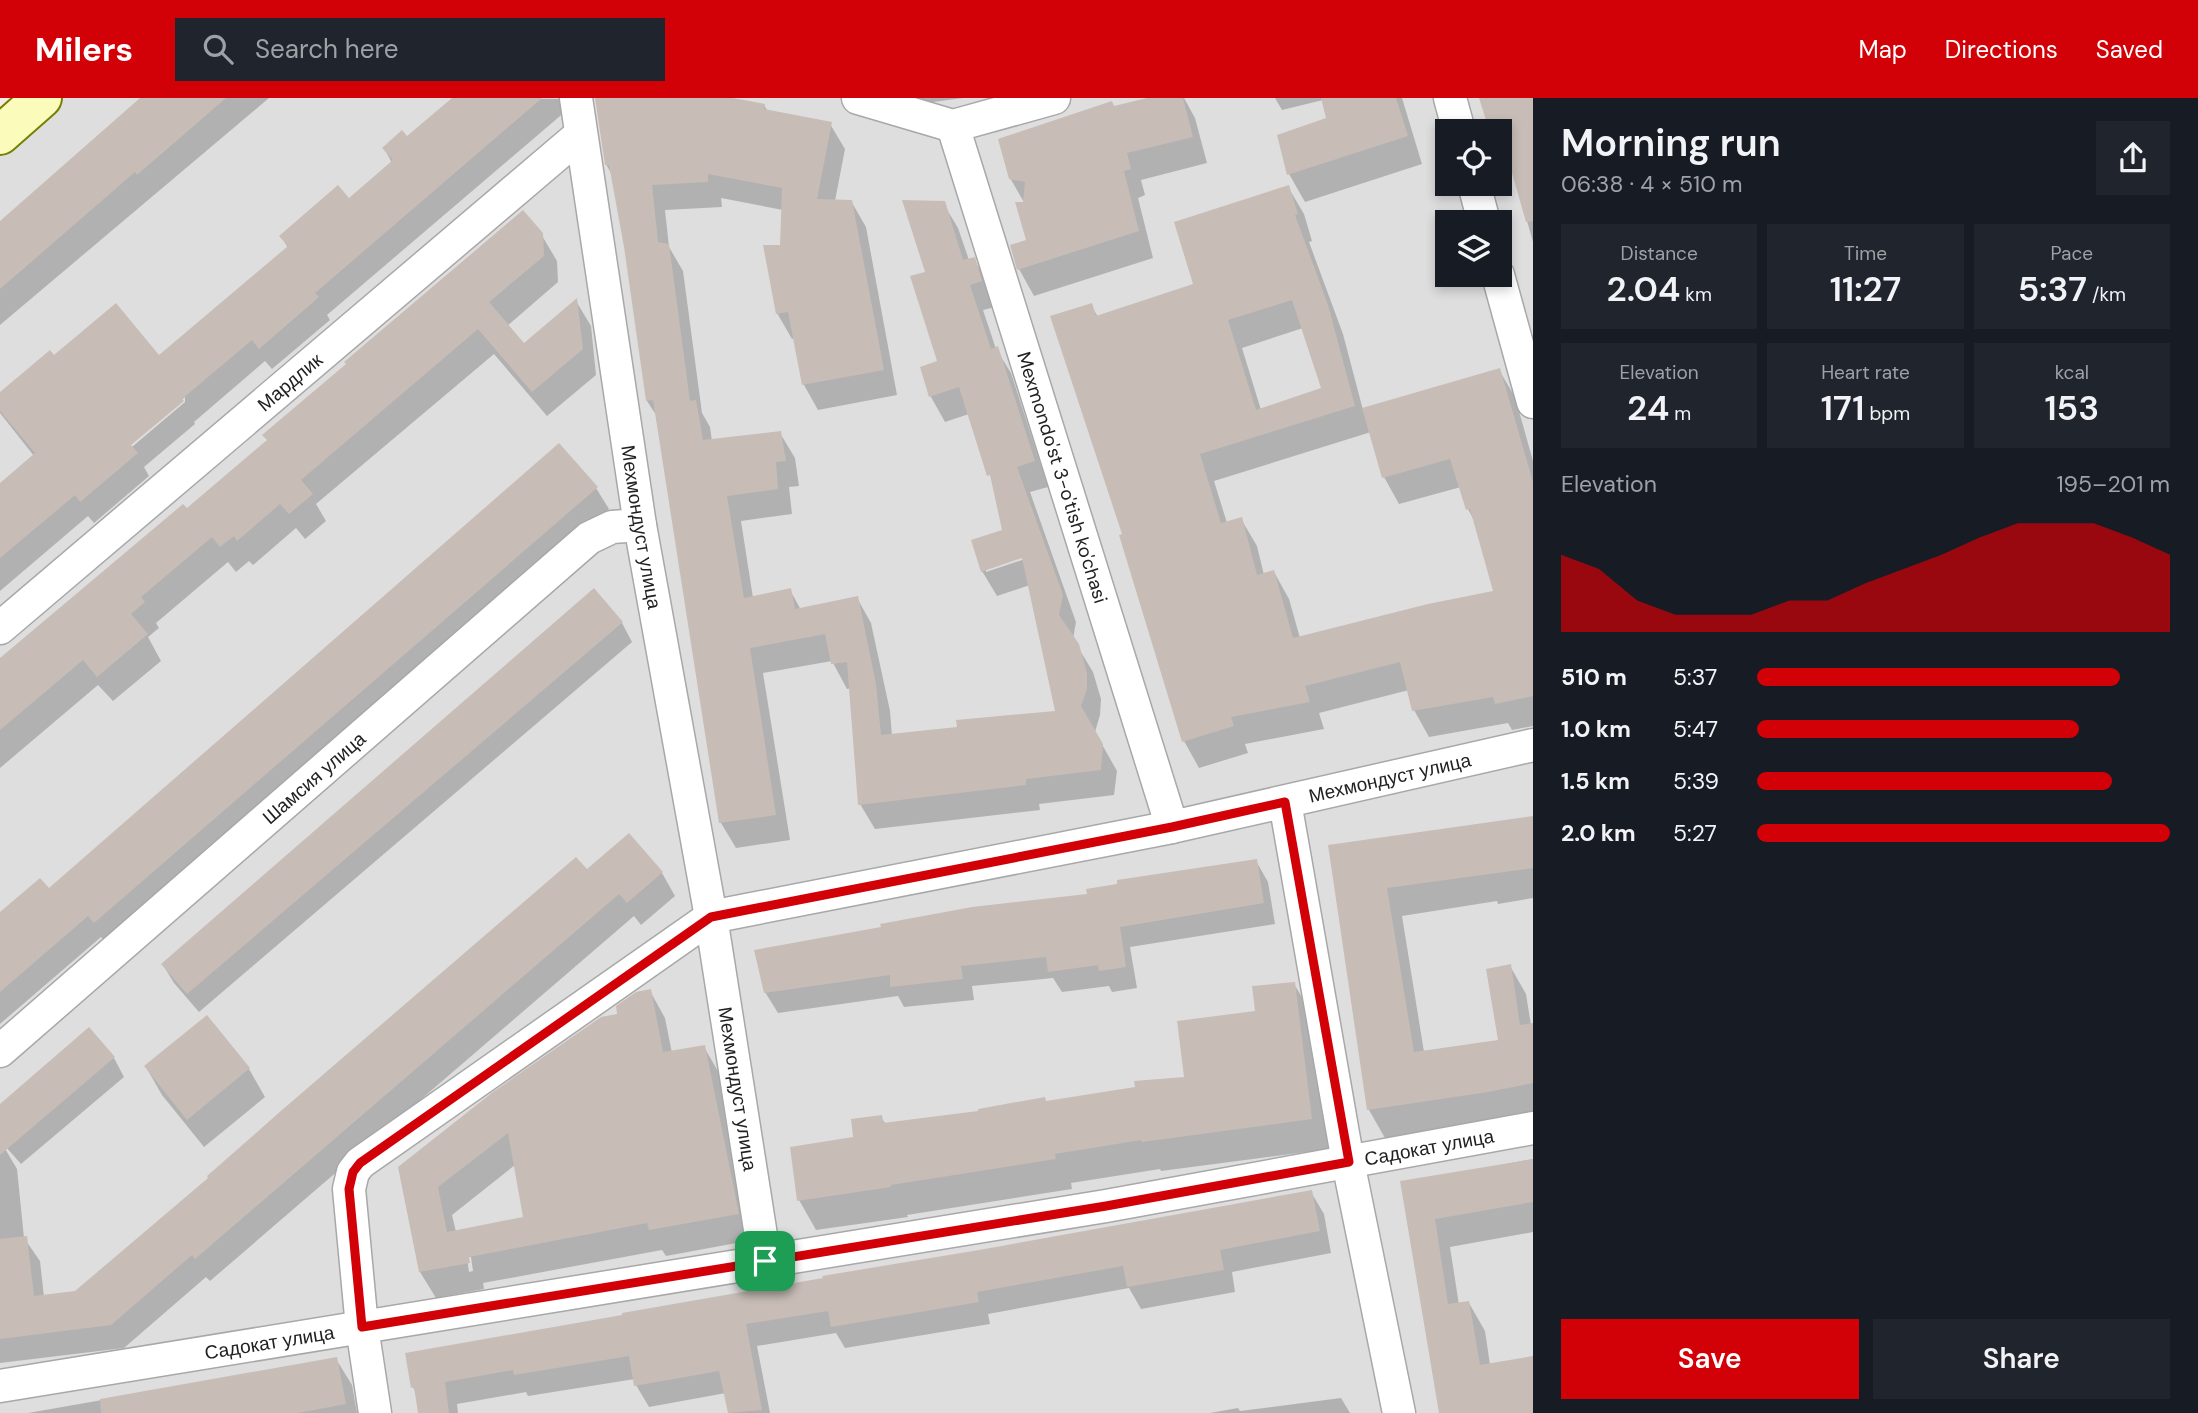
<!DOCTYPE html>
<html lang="en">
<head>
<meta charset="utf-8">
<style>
	:root { --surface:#171b24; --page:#20242c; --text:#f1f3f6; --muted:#9ea1a6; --accent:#d20007 }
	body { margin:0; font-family:"DM Sans",sans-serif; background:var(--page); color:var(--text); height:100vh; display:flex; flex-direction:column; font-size:26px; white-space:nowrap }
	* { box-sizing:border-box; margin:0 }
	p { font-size:23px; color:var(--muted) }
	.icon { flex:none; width:38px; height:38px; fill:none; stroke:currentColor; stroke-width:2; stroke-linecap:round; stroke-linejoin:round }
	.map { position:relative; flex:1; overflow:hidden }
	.sheet { display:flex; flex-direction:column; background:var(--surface); width:665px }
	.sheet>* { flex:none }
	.tools { position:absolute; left:1435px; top:21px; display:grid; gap:14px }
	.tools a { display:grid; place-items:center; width:77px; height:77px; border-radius:0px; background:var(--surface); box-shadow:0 4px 10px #0003; font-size:35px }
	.pin { position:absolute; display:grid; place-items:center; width:60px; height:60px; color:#fff; margin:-30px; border-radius:14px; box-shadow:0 4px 10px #0006 }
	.round { display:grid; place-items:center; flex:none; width:74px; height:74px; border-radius:0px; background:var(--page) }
	.summary { display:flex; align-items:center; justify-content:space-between; height:119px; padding:0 28px }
	h1 { font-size:38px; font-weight:600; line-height:52px }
	.stats { display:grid; grid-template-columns:repeat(3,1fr); gap:10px; height:119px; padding:7px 28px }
	.stats div { display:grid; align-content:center; border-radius:0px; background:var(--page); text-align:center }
	.stats b { font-size:35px; font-weight:600 }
	.stats small { font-size:19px; font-weight:400 }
	.stats p { font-size:19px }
	.chart { height:196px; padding:14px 28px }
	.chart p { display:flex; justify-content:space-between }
	.chart svg { width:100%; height:126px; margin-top:7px; fill:var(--accent); opacity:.7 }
	.primary-button { display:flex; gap:14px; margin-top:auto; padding:14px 28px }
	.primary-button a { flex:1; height:80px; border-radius:0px; background:var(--accent); color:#fff; font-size:28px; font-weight:600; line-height:80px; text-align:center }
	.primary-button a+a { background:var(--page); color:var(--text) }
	ul { padding:0 28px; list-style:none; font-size:23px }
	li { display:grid; grid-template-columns:112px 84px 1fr; align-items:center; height:52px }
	li i { height:18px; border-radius:9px; background:var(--accent) }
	header { display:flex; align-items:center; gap:42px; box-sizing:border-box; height:98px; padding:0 35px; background:var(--accent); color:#fff }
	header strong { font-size:33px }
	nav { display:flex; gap:38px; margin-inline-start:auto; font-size:24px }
	.search { width:490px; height:63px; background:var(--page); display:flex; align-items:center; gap:18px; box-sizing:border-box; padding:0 24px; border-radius:0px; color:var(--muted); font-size:26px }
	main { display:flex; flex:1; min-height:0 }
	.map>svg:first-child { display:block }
	.residential { fill:#dfdede; fill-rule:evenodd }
	.shadow { fill:#0003; fill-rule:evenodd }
	.building { fill:#c7bdb6; fill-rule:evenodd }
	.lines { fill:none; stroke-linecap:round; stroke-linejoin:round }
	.street-casing { stroke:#a8a8a8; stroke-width:35 }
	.secondary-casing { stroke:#768000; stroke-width:42 }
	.street { stroke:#fff; stroke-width:32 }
	.secondary { stroke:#fbfcbb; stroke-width:38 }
	.route-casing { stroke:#fff; stroke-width:14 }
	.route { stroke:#d20007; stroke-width:9 }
	.labels { text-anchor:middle; stroke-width:5; stroke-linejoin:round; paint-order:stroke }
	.street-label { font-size:19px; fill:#212121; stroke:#fff }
</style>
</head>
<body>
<header>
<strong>Milers</strong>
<div class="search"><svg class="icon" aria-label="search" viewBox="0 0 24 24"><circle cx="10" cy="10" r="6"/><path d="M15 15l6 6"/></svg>Search here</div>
<nav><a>Map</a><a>Directions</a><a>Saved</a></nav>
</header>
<main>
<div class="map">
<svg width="1533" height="1315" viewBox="0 0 1533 1315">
	<rect width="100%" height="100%" fill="#f2eee7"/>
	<path class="residential" d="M 42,0 L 1533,0 L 1533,1315 L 0,1315 L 0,37 ZM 1447,33 L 1500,33 L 1500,86 L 1447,86 ZM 1447,124 L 1500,124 L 1500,177 L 1447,177 Z"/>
	<g class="shadow">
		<path d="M 142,0 L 269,0 L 0,227 L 0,125 Z"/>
		<path d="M 454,0 L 580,1 L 327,217 L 330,222 L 272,271 L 265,263 L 194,324 L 195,326 L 144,369 L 149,378 L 94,425 L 88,418 L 0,493 L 0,387 L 34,358 L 0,315 L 0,297 L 54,260 L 159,259 L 288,150 L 281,138 L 348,102 L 392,65 L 384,50 L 407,41 ZM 185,299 L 185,304 L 126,354 L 124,351 Z"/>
		<path d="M 596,0 L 724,0 L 764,7 L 768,14 L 830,26 L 845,51 L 835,103 L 851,103 L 866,129 L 897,297 L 818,312 L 804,287 L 795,240 L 792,241 L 777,215 L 783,112 L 721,100 L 722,109 L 665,112 L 669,149 L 683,173 L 702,315 L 710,329 L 712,343 L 780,335 L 795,360 L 799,388 L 789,389 L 792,416 L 741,423 L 753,500 L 790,492 L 801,512 L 857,500 L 871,525 L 890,613 L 892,638 L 959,631 L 1057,614 L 1030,487 L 997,498 L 982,473 L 1004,433 L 993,385 L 969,316 L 945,324 L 931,299 L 922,270 L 939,264 L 927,175 L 943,105 L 958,130 L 969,162 L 974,161 L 988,186 L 995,209 L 983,212 L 996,251 L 1011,275 L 1048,389 L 1030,394 L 1076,524 L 1073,541 L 1093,574 L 1101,601 L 1100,617 L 1095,634 L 1117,673 L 1114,697 L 1039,706 L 1040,712 L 875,731 L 860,706 L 851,590 L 847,591 L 832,563 L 763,575 L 790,742 L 736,750 L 721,725 L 658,320 L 647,303 L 626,149 L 612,77 L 606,66 ZM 1030,456 L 1031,459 L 986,474 L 986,470 Z"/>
		<path d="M 900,0 L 963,0 L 926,5 Z"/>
		<path d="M 1154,0 L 1184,0 L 1195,20 L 1207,65 L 1141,82 L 1145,97 L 1138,100 L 1153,160 L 1034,198 L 1019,171 L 1012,148 L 1028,143 L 1025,106 L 1010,80 L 1114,10 Z"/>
		<path d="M 1275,0 L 1402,0 L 1422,66 L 1305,104 L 1289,76 L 1328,21 L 1323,2 L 1282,12 Z"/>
		<path d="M 1481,0 L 1533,0 L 1533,144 L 1508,56 L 1505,57 L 1500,48 L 1500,33 L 1490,32 Z"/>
		<path d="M 1288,89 L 1304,116 L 1312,143 L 1309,144 L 1343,236 L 1363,312 L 1499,272 L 1515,299 L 1533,363 L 1533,628 L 1512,632 L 1508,625 L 1429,639 L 1414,612 L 1409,592 L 1319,615 L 1324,631 L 1245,646 L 1248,655 L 1199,670 L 1184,643 L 1124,438 L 1091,207 L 1098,219 L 1196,187 ZM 1303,230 L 1323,291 L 1261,312 L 1242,250 ZM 1371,334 L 1384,379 L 1399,406 L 1461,389 L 1468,411 L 1476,426 L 1495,494 L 1300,540 L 1289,501 L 1274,474 L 1264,477 L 1257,448 L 1241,421 L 1227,425 L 1214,383 Z"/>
		<path d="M 541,136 L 557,163 L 558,184 L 507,228 L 524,247 L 576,203 L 591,228 L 596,277 L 547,318 L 494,256 L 316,406 L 326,423 L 305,441 L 296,430 L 253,467 L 249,463 L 236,474 L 228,464 L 156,525 L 159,530 L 148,539 L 161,563 L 113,603 L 98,587 L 0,670 L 0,570 L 186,413 Z"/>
		<path d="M 596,390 L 609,411 L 107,846 L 101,839 L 0,926 L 0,817 L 48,793 Z"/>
		<path d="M 594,493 L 622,525 L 632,544 L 199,914 L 174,885 L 163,867 Z"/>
		<path d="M 1533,720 L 1533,800 L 1498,806 L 1497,803 L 1402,818 L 1424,954 L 1500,943 L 1510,868 L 1526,896 L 1531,927 L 1533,927 L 1533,1017 L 1385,1040 L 1369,1012 L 1330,749 Z"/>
		<path d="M 1256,763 L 1268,784 L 1275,826 L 1130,849 L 1137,890 L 1112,894 L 1109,888 L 1062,894 L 1053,880 L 972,888 L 974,902 L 904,909 L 898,898 L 778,915 L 765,894 L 1089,797 Z"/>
		<path d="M 586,773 L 662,775 L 675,798 L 641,827 L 634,818 L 210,1183 L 206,1179 L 124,1250 L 0,1265 L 0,1008 L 114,960 L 124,979 L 21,1066 L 5,1048 L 4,1049 L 17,1071 L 24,1140 L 40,1163 L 44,1199 L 76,1195 Z"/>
		<path d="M 1294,886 L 1312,916 L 1329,1051 L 1161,1073 L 1160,1071 L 1071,1085 L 1072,1091 L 907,1117 L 908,1119 L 816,1132 L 799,1102 L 855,1040 L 881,1019 L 886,1027 L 1047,1005 L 1186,981 Z"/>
		<path d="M 650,893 L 665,920 L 672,955 L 704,949 L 719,975 L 753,1142 L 666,1158 L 662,1152 L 483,1185 L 484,1191 L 436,1200 L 420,1174 L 400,1070 ZM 515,1067 L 525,1121 L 456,1134 L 452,1117 ZM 467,1159 L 471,1159 L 473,1173 L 469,1174 Z"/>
		<path d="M 207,919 L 249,971 L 265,999 L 204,1049 L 162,997 L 146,969 Z"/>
		<path d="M 1533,1061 L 1533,1134 L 1450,1149 L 1459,1207 L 1469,1205 L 1485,1233 L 1490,1267 L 1533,1260 L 1533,1315 L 1441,1315 L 1402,1085 Z"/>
		<path d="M 1311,1094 L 1324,1116 L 1331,1155 L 1232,1174 L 1235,1194 L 1141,1211 L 1129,1190 L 988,1216 L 990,1226 L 845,1250 L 836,1235 L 757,1248 L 770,1315 L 730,1315 L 726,1295 L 649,1309 L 636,1287 L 635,1281 L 528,1298 L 526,1294 L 457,1306 L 458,1315 L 420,1315 L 417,1297 L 413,1289 Z"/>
		<path d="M 336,1261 L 352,1287 L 357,1315 L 28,1315 Z"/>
		<path d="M 1341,1300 L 1350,1315 L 1210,1315 L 1238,1310 L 1240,1313 Z"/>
	</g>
	<g class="building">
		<path d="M 140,0 L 226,0 L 137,77 L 135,74 L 0,191 L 0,123 Z"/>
		<path d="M 452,0 L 542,0 L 315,195 L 319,199 L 259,251 L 252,242 L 182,301 L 184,303 L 131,347 L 138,355 L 80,404 L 75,397 L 0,460 L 0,385 L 35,355 L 0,313 L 0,294 L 50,252 L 54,257 L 116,205 L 159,257 L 288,148 L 279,138 L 338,87 L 349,100 L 393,62 L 382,50 L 402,32 L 407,38 Z"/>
		<path d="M 595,0 L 733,0 L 765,6 L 764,11 L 832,24 L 817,101 L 852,102 L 884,272 L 802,287 L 788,214 L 776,216 L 763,147 L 780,147 L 782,90 L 708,76 L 708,84 L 652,87 L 658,144 L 669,146 L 690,303 L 696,302 L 703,342 L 781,333 L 786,363 L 776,364 L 778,391 L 727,398 L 744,500 L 791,490 L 795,511 L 858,498 L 876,586 L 881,637 L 957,629 L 956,622 L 1055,613 L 1022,460 L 981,474 L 971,442 L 1002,432 L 990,377 L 987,378 L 959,289 L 929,299 L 920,269 L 937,263 L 910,178 L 925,174 L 902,102 L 945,103 L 963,162 L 975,159 L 982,183 L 970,187 L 991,251 L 998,248 L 1035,363 L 1017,369 L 1063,497 L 1059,517 L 1079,546 L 1087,575 L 1087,591 L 1081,608 L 1103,646 L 1101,672 L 1026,681 L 1026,687 L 858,707 L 847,564 L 831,566 L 825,536 L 750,550 L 776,717 L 719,725 L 653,302 L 646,303 L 624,149 L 609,67 L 605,67 Z"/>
		<path d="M 1147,0 L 1183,0 L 1193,39 L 1127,55 L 1131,71 L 1124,73 L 1139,133 L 1017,172 L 1010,147 L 1026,142 L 1015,104 L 1023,104 L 1025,84 L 1009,81 L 998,41 L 1112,3 L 1114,8 Z"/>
		<path d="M 1321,0 L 1396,0 L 1408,38 L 1287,77 L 1277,37 L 1326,20 Z"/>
		<path d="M 1479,0 L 1533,0 L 1533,123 L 1526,124 L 1500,33 L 1498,30 L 1489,32 Z"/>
		<path d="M 1289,87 L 1298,116 L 1295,117 L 1328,207 L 1355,308 L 1200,356 L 1221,425 L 1242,419 L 1257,477 L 1274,472 L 1293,540 L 1428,506 L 1493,493 L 1470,411 L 1466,412 L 1450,361 L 1382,380 L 1362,310 L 1500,270 L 1533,384 L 1533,598 L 1495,606 L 1493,599 L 1412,613 L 1400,564 L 1305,588 L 1310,604 L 1231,619 L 1234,628 L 1182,644 L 1119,437 L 1122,436 L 1050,218 L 1092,205 L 1096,218 L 1193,186 L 1174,124 ZM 1292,202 L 1321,290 L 1256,312 L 1228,222 Z"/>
		<path d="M 523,112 L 543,135 L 544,158 L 489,204 L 524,245 L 577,200 L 583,251 L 532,294 L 478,231 L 301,382 L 313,396 L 289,416 L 280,406 L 237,443 L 234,438 L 220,449 L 212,439 L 141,499 L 145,504 L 131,516 L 148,536 L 97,579 L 83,562 L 0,632 L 0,560 L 183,406 L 187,410 L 267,342 L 262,337 L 346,266 L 344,264 Z"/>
		<path d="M 559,345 L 598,389 L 94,825 L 88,818 L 0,894 L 0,814 L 40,780 L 49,790 Z"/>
		<path d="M 594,490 L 623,524 L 187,896 L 161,866 Z"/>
		<path d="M 1533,718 L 1533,770 L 1387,790 L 1414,954 L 1498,942 L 1486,871 L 1511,866 L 1520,927 L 1533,925 L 1533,985 L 1488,994 L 1367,1012 L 1328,747 Z"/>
		<path d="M 629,735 L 663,774 L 627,805 L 619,796 L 195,1161 L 192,1157 L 111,1227 L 0,1241 L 0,1141 L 27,1138 L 34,1198 L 75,1193 L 208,1080 L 207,1078 L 282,1012 L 576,759 L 587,771 Z"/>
		<path d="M 1257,761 L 1264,805 L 1120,829 L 1126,869 L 1099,873 L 1098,867 L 1048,874 L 1046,859 L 961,868 L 963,881 L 890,889 L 890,877 L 764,895 L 754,852 L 881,829 L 880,826 L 972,809 L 1087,796 L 1086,791 L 1117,786 L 1117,782 Z"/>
		<path d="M 1295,884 L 1312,1021 L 1142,1044 L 1141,1042 L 1055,1056 L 1056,1061 L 891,1087 L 891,1089 L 797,1103 L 790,1049 L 853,1039 L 851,1021 L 882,1017 L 883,1025 L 978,1013 L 978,1011 L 1045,999 L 1046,1003 L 1135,989 L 1134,983 L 1184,979 L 1177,923 L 1255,913 L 1252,888 Z"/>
		<path d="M 651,891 L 663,954 L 705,947 L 739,1116 L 649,1132 L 647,1125 L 469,1159 L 470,1165 L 419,1174 L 398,1069 L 493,994 L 601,919 L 617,916 L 616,908 L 636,894 ZM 508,1035 L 523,1119 L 447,1134 L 438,1089 Z"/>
		<path d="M 207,917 L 250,970 L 187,1022 L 144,968 Z"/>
		<path d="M 89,929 L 115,959 L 0,1057 L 0,1006 Z"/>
		<path d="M 1533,1061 L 1533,1104 L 1435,1121 L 1448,1206 L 1469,1203 L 1480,1267 L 1533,1258 L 1533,1315 L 1439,1315 L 1400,1083 Z"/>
		<path d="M 1312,1092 L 1320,1133 L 1220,1152 L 1224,1172 L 1127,1189 L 1123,1168 L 977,1194 L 979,1204 L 831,1229 L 828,1213 L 746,1226 L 762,1312 L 728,1315 L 719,1273 L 634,1288 L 629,1258 L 514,1277 L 513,1272 L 445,1284 L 449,1315 L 418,1315 L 414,1289 L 411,1290 L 405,1255 L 622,1217 L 622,1215 L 823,1180 L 822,1178 L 979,1152 Z"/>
		<path d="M 337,1259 L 346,1306 L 298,1315 L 101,1315 L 100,1301 Z"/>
	</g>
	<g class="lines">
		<defs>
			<g id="street">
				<path id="s1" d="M 576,0 L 640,427 L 711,819 L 765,1163"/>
				<path d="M 858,0 L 953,28 L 1054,0"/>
				<path d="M 1450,0 L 1459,33"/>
				<path id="s2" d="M 953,28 L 1172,729"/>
				<path d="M 1474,86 L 1484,124"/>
				<path d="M 1498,177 L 1533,304"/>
				<path id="s3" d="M 0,530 L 580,37"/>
				<path d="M 1285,704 L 1348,1064 L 1399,1315"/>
				<path id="s4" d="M 0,953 L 589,440 L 612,429 L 640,427"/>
				<path id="s5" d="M 0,1288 L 1106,1108 L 1533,1030"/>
				<path id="s6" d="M 375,1315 L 362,1229 L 349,1091 L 353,1074 L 360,1065 L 711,819 L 1172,729 L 1533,647"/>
			</g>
			<path id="secondary" d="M 0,37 L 42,0"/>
		</defs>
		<use href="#street" class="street-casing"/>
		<use href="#secondary" class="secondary-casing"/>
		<use href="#street" class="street"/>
		<use href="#secondary" class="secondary"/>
	</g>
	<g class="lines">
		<defs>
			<path id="route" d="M 1285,704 L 1349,1064 L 1106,1108 L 362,1229 L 349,1091 L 353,1074 L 360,1065 L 711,819 L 1172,729 Z"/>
		</defs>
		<use href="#route" class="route-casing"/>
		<use href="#route" class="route"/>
	</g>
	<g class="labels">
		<g class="street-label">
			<text dy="7" stroke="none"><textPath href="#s3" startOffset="380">Мардлик</textPath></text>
			<text dy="7" stroke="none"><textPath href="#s2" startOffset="368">Mexmondo'st 3-o'tish ko'chasi</textPath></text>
			<text dy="7" stroke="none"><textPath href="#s1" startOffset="434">Мехмондуст улица</textPath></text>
			<text dy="7" stroke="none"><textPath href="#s4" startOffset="416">Шамсия улица</textPath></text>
			<text dy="7" stroke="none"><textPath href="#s6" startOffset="1376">Мехмондуст улица</textPath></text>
			<text dy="7" stroke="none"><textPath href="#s1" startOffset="1004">Мехмондуст улица</textPath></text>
			<text dy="7" stroke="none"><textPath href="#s5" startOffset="1449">Садокат улица</textPath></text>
			<text dy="7" stroke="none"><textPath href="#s5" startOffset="273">Садокат улица</textPath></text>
		</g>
	</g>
</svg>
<div class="tools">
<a><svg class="icon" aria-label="locate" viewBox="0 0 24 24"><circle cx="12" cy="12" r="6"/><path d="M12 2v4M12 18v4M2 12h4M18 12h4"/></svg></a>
<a><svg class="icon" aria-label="layers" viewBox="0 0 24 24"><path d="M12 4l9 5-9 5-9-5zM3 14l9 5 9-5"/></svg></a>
</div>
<div class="pin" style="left:765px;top:1163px;background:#1e9e55"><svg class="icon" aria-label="arrive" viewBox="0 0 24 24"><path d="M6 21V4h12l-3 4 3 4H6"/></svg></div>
</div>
<section class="sheet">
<div class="summary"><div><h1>Morning run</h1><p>06:38 · 4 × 510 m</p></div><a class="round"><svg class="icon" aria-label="share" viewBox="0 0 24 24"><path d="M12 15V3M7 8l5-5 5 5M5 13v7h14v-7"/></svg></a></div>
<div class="stats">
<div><p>Distance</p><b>2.04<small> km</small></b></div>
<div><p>Time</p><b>11:27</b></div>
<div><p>Pace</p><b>5:37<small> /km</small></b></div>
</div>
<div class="stats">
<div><p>Elevation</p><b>24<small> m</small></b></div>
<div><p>Heart rate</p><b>171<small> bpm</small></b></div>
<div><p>kcal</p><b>153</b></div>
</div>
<div class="chart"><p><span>Elevation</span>195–201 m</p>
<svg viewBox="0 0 160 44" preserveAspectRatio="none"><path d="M0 44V17L10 22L20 33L30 38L40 38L50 38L60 33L70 33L80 27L90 22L100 17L110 11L120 6L130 6L140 6L150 11L160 17V44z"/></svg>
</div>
<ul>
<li><b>510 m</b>5:37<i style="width:88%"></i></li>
<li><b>1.0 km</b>5:47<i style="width:78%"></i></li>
<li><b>1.5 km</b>5:39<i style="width:86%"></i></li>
<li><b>2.0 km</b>5:27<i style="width:100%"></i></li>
</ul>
<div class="primary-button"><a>Save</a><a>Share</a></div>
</section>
</main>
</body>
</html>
